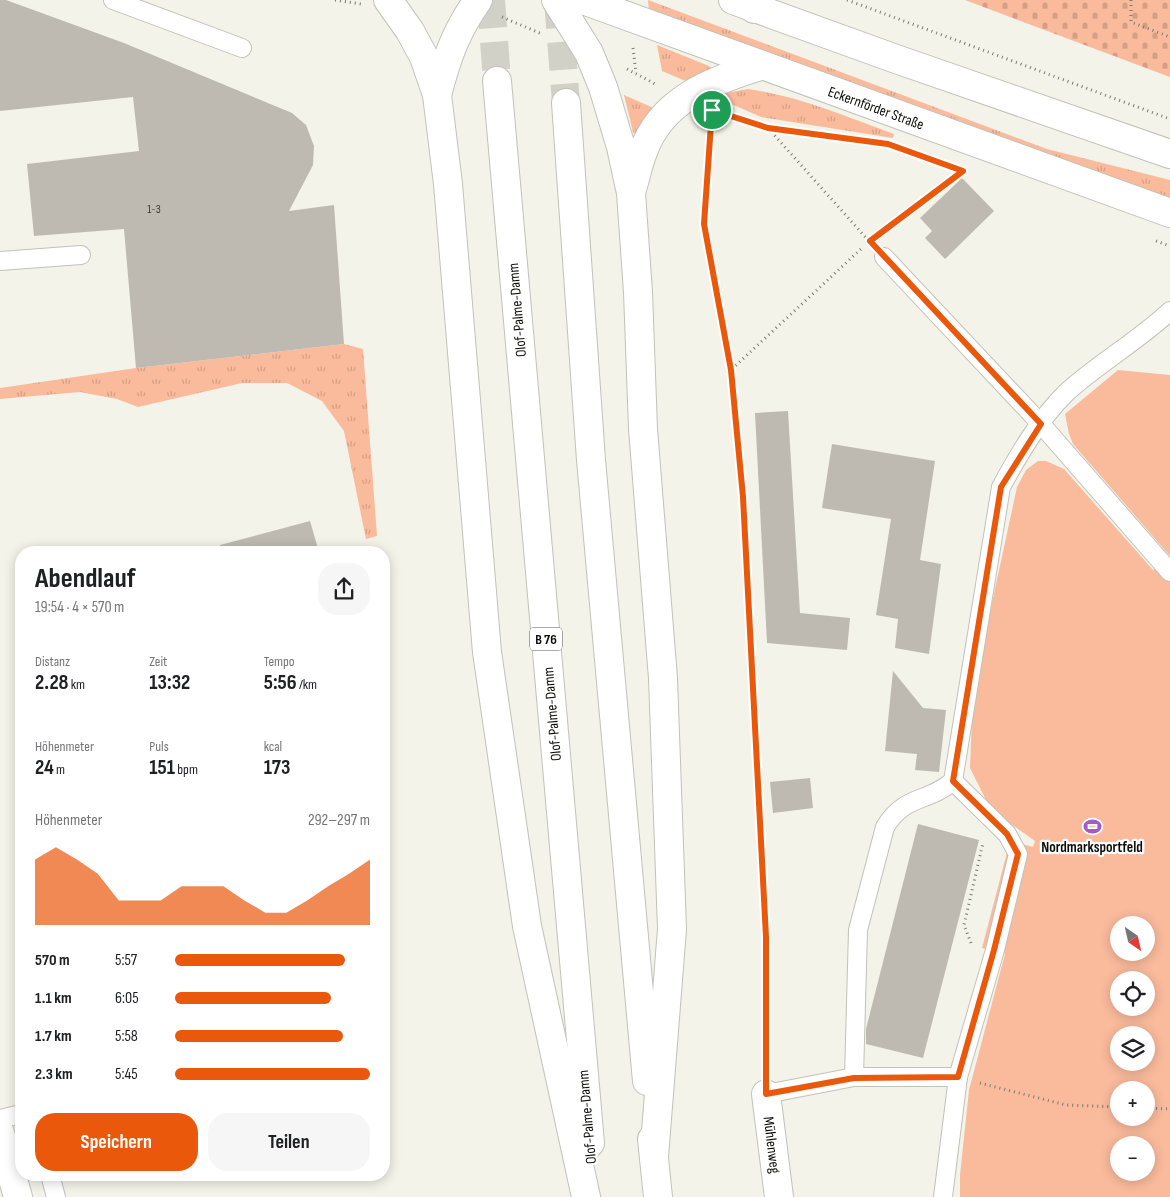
<!DOCTYPE html>
<html lang="de">
<head>
<meta charset="utf-8">
<style>
	:root { --surface:#fff; --page:#f6f6f6; --text:#202124; --muted:#757577; --accent:#ea580c }
	body { margin:0; font-family:"Sofia Sans Condensed",sans-serif; background:var(--page); color:var(--text); height:100vh; display:flex; flex-direction:column; font-size:19px; white-space:nowrap }
	* { box-sizing:border-box; margin:0 }
	p { font-size:16px; color:var(--muted) }
	.icon { flex:none; width:28px; height:28px; fill:none; stroke:currentColor; stroke-width:2; stroke-linecap:round; stroke-linejoin:round }
	.map { position:relative; flex:1; overflow:hidden }
	.drawer { position:absolute; left:15px; top:546px; width:375px; height:635px; display:flex; flex-direction:column; background:var(--surface); border-radius:20px; box-shadow:0 2px 12px #0003 }
	.drawer>* { flex:none }
	.needle { width:32px; rotate:146deg }
	.fabs { position:absolute; left:1110px; top:916px; display:grid; gap:10px }
	.fabs a { display:grid; place-items:center; width:45px; height:45px; border-radius:50%; background:var(--surface); box-shadow:0 2px 12px #0003; font-size:25px }
	.pin { position:absolute; display:grid; place-items:center; width:42px; height:42px; color:#fff; margin:-21px; border:2px solid #fff; border-radius:50%; box-shadow:0 1px 5px #0007 }
	.round { display:grid; place-items:center; flex:none; width:52px; height:52px; border-radius:20px; background:var(--page) }
	.overview { display:flex; align-items:center; justify-content:space-between; height:85px; padding:0 20px }
	h1 { font-size:28px; font-weight:700; line-height:38px }
	.metrics { display:grid; grid-template-columns:repeat(3,1fr); gap:8px; height:85px; padding:5px 20px }
	.metrics div { display:grid; align-content:center }
	.metrics b { font-size:21px; font-weight:700 }
	.metrics small { font-size:14px; font-weight:400 }
	.metrics p { font-size:14px }
	.chart { height:140px; padding:10px 20px }
	.chart p { display:flex; justify-content:space-between }
	.chart svg { width:100%; height:90px; margin-top:5px; fill:var(--accent); opacity:.7 }
	.primary-button { display:flex; gap:10px; margin-top:auto; padding:10px 20px }
	.primary-button a { flex:1; height:58px; border-radius:20px; background:var(--accent); color:#fff; font-size:20px; font-weight:700; line-height:58px; text-align:center }
	.primary-button a+a { background:var(--page); color:var(--text) }
	ul { padding:0 20px; list-style:none; font-size:16px }
	li { display:grid; grid-template-columns:80px 60px 1fr; align-items:center; height:38px }
	li i { height:12px; border-radius:6px; background:var(--accent) }
	.map>svg:first-child { display:block }
	.grass { fill:url(#grass-tufts) }
	.cemetery { fill:url(#cemetery-stones) }
	.garden { fill:#faba9c; fill-rule:evenodd }
	.building { fill:#bfbab1 }
	.lines { fill:none; stroke-linecap:round; stroke-linejoin:round }
	.highway-tunnel { stroke:#d1d1c8; stroke-width:28; stroke-dasharray:28 14; stroke-linecap:butt }
	.lane-casing { stroke:#c1c2b8; stroke-width:20 }
	.street-casing { stroke:#c1c2b8; stroke-width:30 }
	.secondary-casing { stroke:#c1c2b8; stroke-width:30 }
	.highway-casing { stroke:#c1c2b8; stroke-width:30 }
	.path { stroke:#7a7a74; stroke-width:3; stroke-dasharray:1 4; stroke-linecap:butt }
	.lane { stroke:#fff; stroke-width:18 }
	.street { stroke:#fff; stroke-width:28 }
	.secondary { stroke:#fff; stroke-width:28 }
	.highway { stroke:#fff; stroke-width:28 }
	.route-casing { stroke:#fff; stroke-width:10 }
	.route { stroke:#ea580c; stroke-width:6 }
	.labels { text-anchor:middle; stroke-width:4.5; stroke-linejoin:round; paint-order:stroke }
	.number-label { font-size:12px; fill:#3a3934 }
	.shield { fill:#fff; stroke:#565654; stroke-width:1 }
	.shield-label { font-size:14px; font-weight:bold; fill:#0e0e0b }
	.street-label { font-size:15px; fill:#0e0e0b; stroke:#fff }
	.poi-label { font-size:15px; font-weight:bold; fill:#0e0e0b; stroke:#fff }
</style>
</head>
<body>
<div class="map">
<svg width="1170" height="1197" viewBox="0 0 1170 1197">
	<defs>
		<pattern id="grass-tufts" width="24" height="20" patternUnits="userSpaceOnUse" patternTransform="scale(1.25)"><rect width="24" height="20" fill="#faba9c"/><path d="M3 7l-1-3M5 7V3M7 7l1-3M15 17l-1-3M17 17v-4M19 17l1-3" fill="none" stroke="#d59f85"/></pattern>
		<pattern id="cemetery-stones" width="16" height="16" patternUnits="userSpaceOnUse" patternTransform="scale(1.25)"><rect width="16" height="16" fill="#faba9c"/><path d="M2 7V4a2 2 0 0 1 4 0v3zM10 15v-3a2 2 0 0 1 4 0v3z" fill="#d59f85"/></pattern>
	</defs>
	<rect width="100%" height="100%" fill="#f3f3e9"/>
	<g class="grass">
		<path d="M 648,0 L 1047,149 L 1170,180 L 1170,200 L 649,11 Z"/>
		<path d="M 657,45 L 709,66 L 714,70 L 688,82 L 662,71 Z"/>
		<path d="M 748,89 C 799,96 847,117 894,134 L 893,138 L 761,117 L 720,99 L 720,94 Z"/>
		<path d="M 624,95 L 656,109 L 637,136 L 633,132 Z"/>
		<path d="M 344,344 L 363,349 L 377,536 L 366,539 L 344,431 L 322,401 L 287,383 L 242,383 L 138,407 L 117,399 L 80,392 L 0,399 L 0,388 L 136,368 Z"/>
	</g>
	<path class="cemetery" d="M 965,0 L 1170,0 L 1170,77 Z"/>
	<path class="garden" d="M 1118,370 L 1170,375 L 1170,1197 L 960,1197 L 960,1175 L 969,1090 L 1005,954 L 982,948 L 1010,841 L 1033,847 L 1035,841 L 991,810 L 970,768 L 973,691 L 1017,487 L 1026,470 L 1038,461 L 1046,461 L 1064,469 L 1153,570 L 1170,556 L 1073,444 L 1069,434 L 1065,414 ZM 1119,925 L 1146,925 L 1146,952 L 1119,952 ZM 1119,980 L 1146,980 L 1146,1008 L 1119,1008 ZM 1119,1035 L 1146,1035 L 1146,1062 L 1119,1062 ZM 1119,1090 L 1146,1090 L 1146,1118 L 1119,1118 ZM 1119,1145 L 1146,1145 L 1146,1172 L 1119,1172 Z"/>
	<g class="building">
		<path d="M 0,0 L 6,0 L 124,43 L 292,113 L 306,125 L 314,146 L 313,165 L 289,211 L 334,205 L 344,344 L 136,368 L 124,229 L 34,236 L 27,164 L 139,151 L 133,97 L 0,111 Z"/>
		<path d="M 962,178 L 994,211 L 945,259 L 925,238 L 932,231 L 920,218 Z"/>
		<path d="M 788,411 L 800,613 L 850,618 L 847,650 L 767,643 L 755,413 Z"/>
		<path d="M 832,444 L 935,461 L 920,560 L 941,564 L 929,654 L 895,648 L 898,619 L 876,615 L 891,519 L 822,508 Z"/>
		<path d="M 310,521 L 319,552 L 221,552 L 220,545 Z"/>
		<path d="M 893,671 L 923,708 L 946,710 L 939,772 L 915,770 L 917,754 L 885,751 Z"/>
		<path d="M 810,778 L 813,808 L 773,813 L 770,782 Z"/>
		<path d="M 918,824 L 979,840 L 923,1058 L 866,1044 L 866,1029 Z"/>
	</g>
	<g class="lines">
		<g class="highway-tunnel">
			<path d="M 491,0 L 497,81"/>
			<path d="M 558,0 L 566,103"/>
		</g>
		<defs>
			<g id="lane">
				<path d="M 113,0 L 242,48"/>
				<path d="M 884,257 L 1041,424 L 1170,572"/>
				<path d="M 0,261 L 81,255"/>
				<path d="M 854,1077 L 958,1077 L 995,950 L 1018,854 L 1007,834 L 953,781"/>
				<path d="M 766,1094 L 854,1077 L 858,930 L 885,827 C 905,794 928,803 953,781 L 1001,487 C 1019,454 1040,418 1067,392 C 1099,363 1138,341 1170,311"/>
				<path d="M 0,1119 L 21,1114"/>
				<path d="M 50,1175 L 56,1197"/>
				<path d="M 943,1197 L 958,1077"/>
			</g>
			<g id="street">
				<path d="M 766,1094 L 779,1197"/>
				<path d="M 0,1133 L 18,1197"/>
			</g>
			<g id="secondary">
				<path d="M 583,0 L 1170,213"/>
				<path d="M 733,0 L 896,59 L 1170,154"/>
			</g>
			<g id="highway">
				<path d="M 388,0 L 410,31 L 424,57 L 437,95 L 448,184 L 487,652 L 527,926 L 586,1197"/>
				<path d="M 556,0 L 589,53 L 603,87 L 621,147 L 631,193 L 638,292 L 643,429 L 663,678 L 672,929 L 654,1157"/>
				<path d="M 743,0 L 754,9"/>
				<path d="M 497,81 L 590,1143"/>
				<path d="M 437,95 C 447,57 455,33 478,0"/>
				<path d="M 566,103 L 591,460 L 647,1081"/>
				<path d="M 632,189 C 636,177 638,164 643,152 C 661,100 711,81 760,66"/>
				<path d="M 652,1139 L 658,1197"/>
			</g>
		</defs>
		<use href="#lane" class="lane-casing"/>
		<use href="#street" class="street-casing"/>
		<use href="#secondary" class="secondary-casing"/>
		<use href="#highway" class="highway-casing"/>
		<g class="path">
			<path d="M 335,0 L 361,4"/>
			<path d="M 847,0 L 1170,119"/>
			<path d="M 1131,0 L 1131,22 L 1170,37"/>
			<path d="M 502,17 L 542,34"/>
			<path d="M 633,48 L 636,73"/>
			<path d="M 627,69 L 657,85"/>
			<path d="M 719,112 L 768,128 L 888,144 L 948,166"/>
			<path d="M 711,116 L 704,224 L 731,370 L 743,497 L 766,937 L 766,1066"/>
			<path d="M 768,128 L 868,240"/>
			<path d="M 881,233 L 963,171"/>
			<path d="M 1156,241 L 1170,246"/>
			<path d="M 732,369 L 861,249"/>
			<path d="M 971,943 L 964,925 L 983,843"/>
			<path d="M 980,1083 L 1066,1105 L 1119,1107"/>
			<path d="M 1146,1108 L 1170,1109"/>
		</g>
		<use href="#lane" class="lane"/>
		<use href="#street" class="street"/>
		<use href="#secondary" class="secondary"/>
		<use href="#highway" class="highway"/>
	</g>
	<g class="lines">
		<defs>
			<path id="route" d="M 712,110 L 768,128 L 888,144 L 963,171 L 870,241 L 1041,424 L 1001,487 L 953,781 L 1007,834 L 1018,854 L 994,950 L 958,1077 L 854,1078 L 766,1094 L 766,937 L 743,497 L 731,370 L 704,224 Z"/>
		</defs>
		<use href="#route" class="route-casing"/>
		<use href="#route" class="route"/>
	</g>
	<defs>
		<symbol id="stadium-bare" viewBox="-9 -9 18 18"><path d="M0-5a6.5 5 0 1 0 0 10a6.5 5 0 1 0 0-10ZM-3.5-1.8h7v3.6h-7Z" fill="#a25acd" stroke="#fff" stroke-width="2.5" paint-order="stroke"/></symbol>
	</defs>
	<g fill-rule="evenodd">
		<use href="#stadium-bare" x="1080" y="814" width="25" height="25"/>
	</g>
	<g class="labels">
		<g class="number-label">
			<text x="154" y="213">1-3</text>
		</g>
		<rect class="shield" x="530" y="627.5" width="32" height="23" rx="4"/>
		<g class="shield-label">
			<text x="546" y="644">B 76</text>
		</g>
		<g class="street-label">
			<text transform="translate(876 108) rotate(20)" y="5">Eckernförder Straße</text>
			<text transform="translate(517 310) rotate(-95)" y="5">Olof-Palme-Damm</text>
			<text transform="translate(552 714) rotate(-95)" y="5">Olof-Palme-Damm</text>
			<text transform="translate(587 1117) rotate(-95)" y="5">Olof-Palme-Damm</text>
			<text transform="translate(772 1145) rotate(83)" y="5">Mühlenweg</text>
		</g>
		<g class="poi-label">
			<text x="1092" y="852">Nordmarksportfeld</text>
		</g>
	</g>
</svg>
<div class="fabs">
<a><svg class="needle" viewBox="-14 -14 28 28"><path d="M0-13l5 13h-10z" fill="#e53935"/><path d="M0 13l5-13h-10z" fill="#757577"/></svg></a>
<a><svg class="icon" aria-label="locate" viewBox="0 0 24 24"><circle cx="12" cy="12" r="6"/><path d="M12 2v4M12 18v4M2 12h4M18 12h4"/></svg></a>
<a><svg class="icon" aria-label="layers" viewBox="0 0 24 24"><path d="M12 4l9 5-9 5-9-5zM3 14l9 5 9-5"/></svg></a>
<a>+</a>
<a>−</a>
</div>
<div class="pin" style="left:712px;top:110px;background:#1e9e55"><svg class="icon" aria-label="arrive" viewBox="0 0 24 24"><path d="M6 21V4h12l-3 4 3 4H6"/></svg></div>
<section class="drawer">
<div class="overview"><div><h1>Abendlauf</h1><p>19:54 · 4 × 570 m</p></div><a class="round"><svg class="icon" aria-label="share" viewBox="0 0 24 24"><path d="M12 15V3M7 8l5-5 5 5M5 13v7h14v-7"/></svg></a></div>
<div class="metrics">
<div><p>Distanz</p><b>2.28<small> km</small></b></div>
<div><p>Zeit</p><b>13:32</b></div>
<div><p>Tempo</p><b>5:56<small> /km</small></b></div>
</div>
<div class="metrics">
<div><p>Höhenmeter</p><b>24<small> m</small></b></div>
<div><p>Puls</p><b>151<small> bpm</small></b></div>
<div><p>kcal</p><b>173</b></div>
</div>
<div class="chart"><p><span>Höhenmeter</span>292–297 m</p>
<svg viewBox="0 0 160 44" preserveAspectRatio="none"><path d="M0 44V12L10 6L20 12L30 19L40 32L50 32L60 32L70 25L80 25L90 25L100 32L110 38L120 38L130 32L140 25L150 19L160 12V44z"/></svg>
</div>
<ul>
<li><b>570 m</b>5:57<i style="width:87%"></i></li>
<li><b>1.1 km</b>6:05<i style="width:80%"></i></li>
<li><b>1.7 km</b>5:58<i style="width:86%"></i></li>
<li><b>2.3 km</b>5:45<i style="width:100%"></i></li>
</ul>
<div class="primary-button"><a>Speichern</a><a>Teilen</a></div>
</section>
</div>
</body>
</html>
